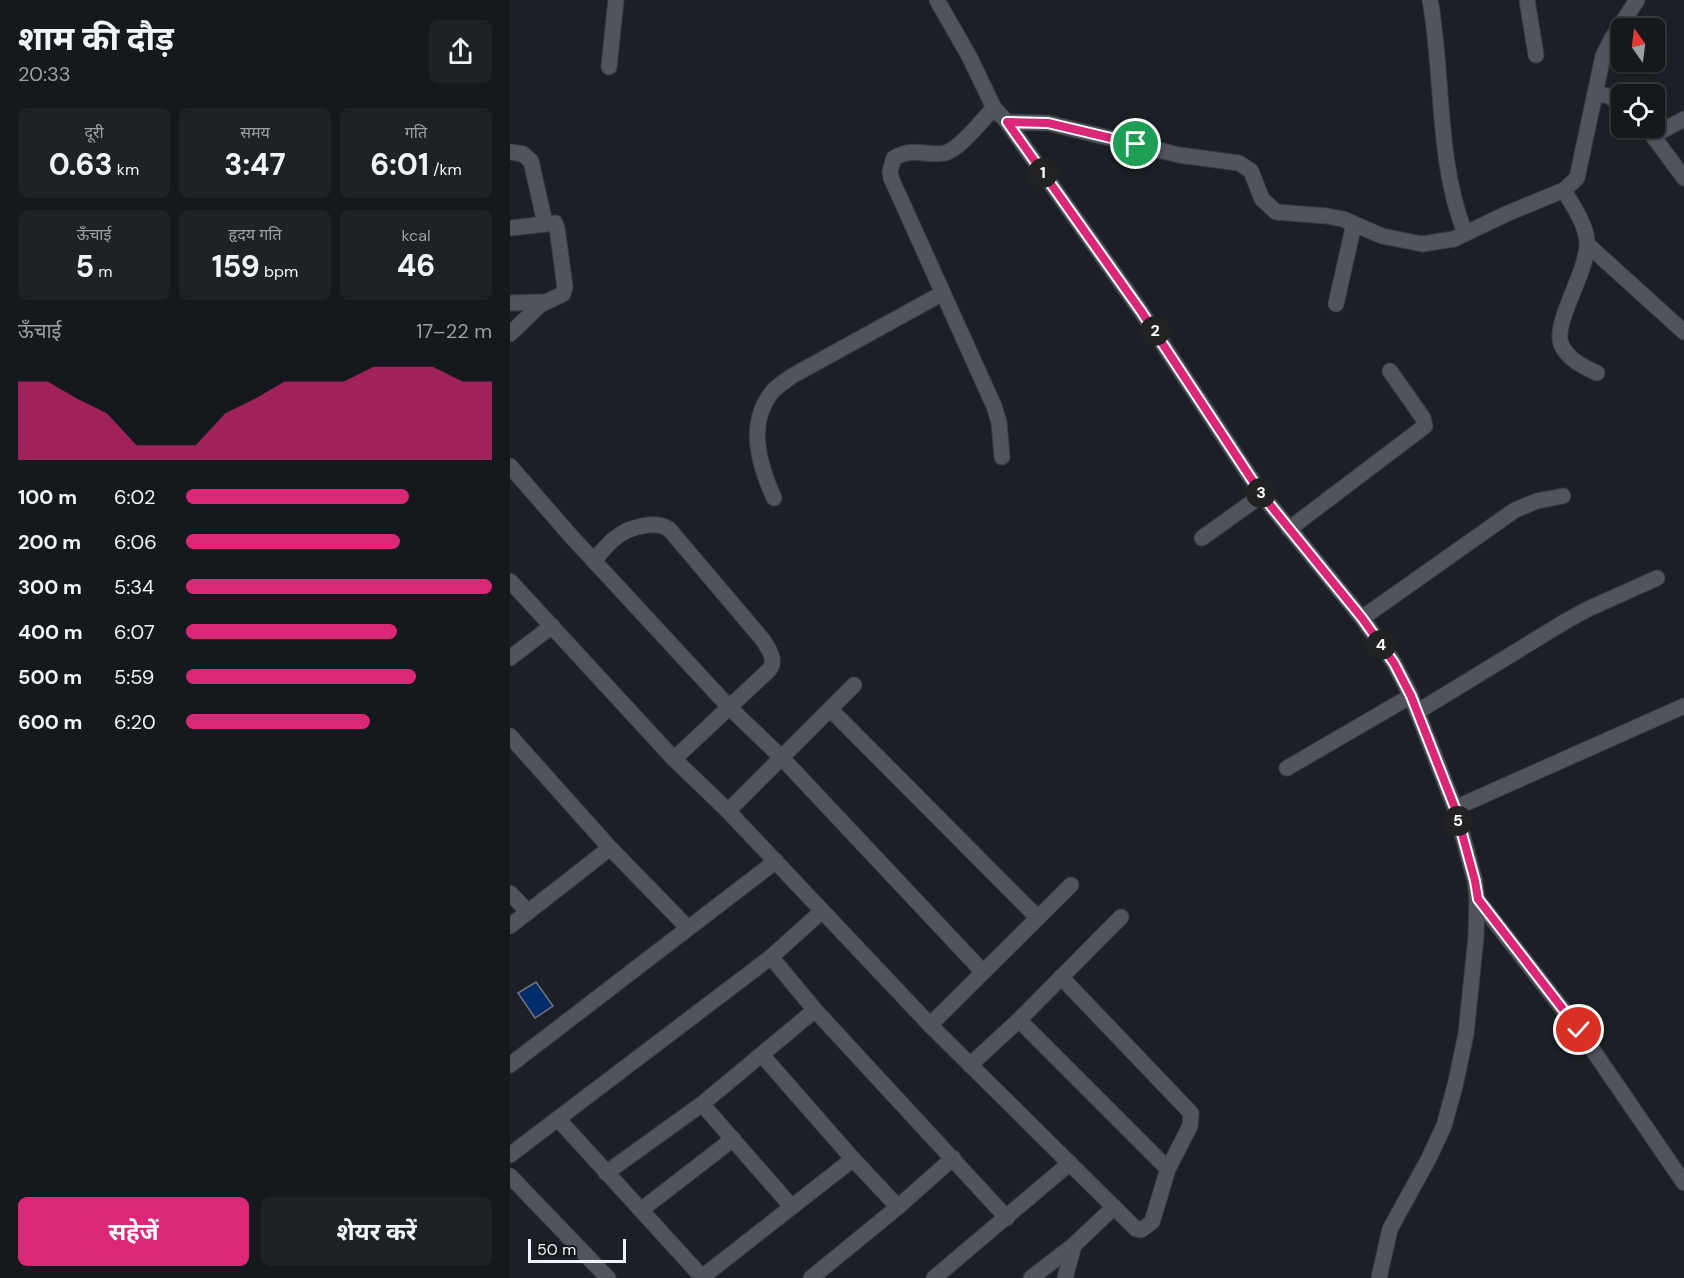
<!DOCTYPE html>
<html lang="hi">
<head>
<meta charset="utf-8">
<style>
	:root { --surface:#15181c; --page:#1e2125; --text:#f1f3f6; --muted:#9da0a3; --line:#34373b; --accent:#db2777 }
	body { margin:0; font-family:"DM Sans","Noto Sans Devanagari",sans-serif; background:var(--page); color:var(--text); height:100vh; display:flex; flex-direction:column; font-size:22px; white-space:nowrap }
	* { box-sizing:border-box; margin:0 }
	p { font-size:20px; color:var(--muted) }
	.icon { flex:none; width:33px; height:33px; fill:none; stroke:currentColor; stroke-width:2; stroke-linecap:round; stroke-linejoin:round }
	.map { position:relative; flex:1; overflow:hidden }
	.drawer { display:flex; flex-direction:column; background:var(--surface); width:510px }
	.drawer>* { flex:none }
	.needle { width:39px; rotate:346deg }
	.fabs { position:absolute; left:1101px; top:18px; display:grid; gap:12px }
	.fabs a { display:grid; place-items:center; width:54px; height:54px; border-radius:9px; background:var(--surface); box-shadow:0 2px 4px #0004,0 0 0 2px var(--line); font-size:30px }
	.scale { position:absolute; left:18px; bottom:15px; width:98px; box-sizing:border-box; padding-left:6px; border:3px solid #f0f3f7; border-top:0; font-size:16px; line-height:21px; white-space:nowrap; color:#f0f3f7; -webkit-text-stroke:4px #13171c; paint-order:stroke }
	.pin { position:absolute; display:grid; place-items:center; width:51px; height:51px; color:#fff; margin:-26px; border:3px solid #fff; border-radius:50%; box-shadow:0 2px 6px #0007 }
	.km { position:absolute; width:30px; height:30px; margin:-15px; border-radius:50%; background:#222; color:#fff; font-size:16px; line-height:30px; text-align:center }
	.round { display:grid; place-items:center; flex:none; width:63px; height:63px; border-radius:9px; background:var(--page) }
	.head { display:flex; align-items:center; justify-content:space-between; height:102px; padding:0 18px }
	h1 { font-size:33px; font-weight:700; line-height:45px }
	.figures { display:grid; grid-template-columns:repeat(3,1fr); gap:9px; height:102px; padding:6px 18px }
	.figures div { display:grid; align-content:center; border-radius:9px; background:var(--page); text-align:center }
	.figures b { font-size:30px; font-weight:700 }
	.figures small { font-size:16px; font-weight:400 }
	.figures p { font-size:16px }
	.chart { height:168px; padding:12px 18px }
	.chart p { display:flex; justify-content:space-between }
	.chart svg { width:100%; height:108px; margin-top:6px; fill:var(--accent); opacity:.7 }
	.action { display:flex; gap:12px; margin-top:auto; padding:12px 18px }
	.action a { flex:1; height:69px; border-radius:9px; background:var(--accent); color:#fff; font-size:24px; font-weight:700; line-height:69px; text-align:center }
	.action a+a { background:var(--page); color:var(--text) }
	ul { padding:0 18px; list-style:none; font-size:20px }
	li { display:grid; grid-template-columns:96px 72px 1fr; align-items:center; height:45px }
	li i { height:15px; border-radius:8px; background:var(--accent) }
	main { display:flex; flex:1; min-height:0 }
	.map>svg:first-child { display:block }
	.building { fill:#002c6c; stroke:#70757c; stroke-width:1.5 }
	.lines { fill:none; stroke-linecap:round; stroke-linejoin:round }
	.minor-casing { stroke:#3a3d42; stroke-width:17 }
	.minor { stroke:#50555c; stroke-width:15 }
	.route-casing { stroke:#fff; stroke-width:12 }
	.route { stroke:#db2777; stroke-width:8 }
</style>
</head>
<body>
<main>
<section class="drawer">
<div class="head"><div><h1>शाम की दौड़</h1><p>20:33</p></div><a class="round"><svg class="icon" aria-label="share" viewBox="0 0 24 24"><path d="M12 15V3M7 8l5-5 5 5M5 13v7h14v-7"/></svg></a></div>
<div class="figures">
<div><p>दूरी</p><b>0.63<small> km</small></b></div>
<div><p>समय</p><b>3:47</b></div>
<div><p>गति</p><b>6:01<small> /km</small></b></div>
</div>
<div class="figures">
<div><p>ऊँचाई</p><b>5<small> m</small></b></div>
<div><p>हृदय गति</p><b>159<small> bpm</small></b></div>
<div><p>kcal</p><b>46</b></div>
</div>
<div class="chart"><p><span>ऊँचाई</span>17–22 m</p>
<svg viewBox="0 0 160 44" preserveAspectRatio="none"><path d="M0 44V12L10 12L20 19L30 25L40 38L50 38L60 38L70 25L80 19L90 12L100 12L110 12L120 6L130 6L140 6L150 12L160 12V44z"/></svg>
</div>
<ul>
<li><b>100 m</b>6:02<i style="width:73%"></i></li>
<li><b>200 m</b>6:06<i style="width:70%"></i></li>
<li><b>300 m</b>5:34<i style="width:100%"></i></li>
<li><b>400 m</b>6:07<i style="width:69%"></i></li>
<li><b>500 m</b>5:59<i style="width:75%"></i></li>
<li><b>600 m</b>6:20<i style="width:60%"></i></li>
</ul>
<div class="action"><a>सहेजें</a><a>शेयर करें</a></div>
</section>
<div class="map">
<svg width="1174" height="1278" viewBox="0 0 1174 1278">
	<rect width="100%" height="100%" fill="#1c2026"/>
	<path class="building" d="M 26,982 L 43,1006 L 25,1018 L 8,993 Z"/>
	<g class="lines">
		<defs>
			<g id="minor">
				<path d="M 427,0 L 459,56 L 484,108 L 497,122 L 631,311 L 752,495 L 852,618 L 884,663 L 901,696 L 945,808 L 965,881 L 967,899 L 966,937 L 956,1034 L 945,1086 L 934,1126 L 918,1160 L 880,1229 L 869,1278"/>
				<path d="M 920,0 C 934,77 926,160 955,233"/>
				<path d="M 1017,0 L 1026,55"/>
				<path d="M 99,67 L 106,0"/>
				<path d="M 1085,93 L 1098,96 L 1112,103"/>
				<path d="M 484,108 C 472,120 450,149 435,153 C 416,157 404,146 384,158 L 380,171 L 381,178 L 484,406 L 489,422 L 492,457"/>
				<path d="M 497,122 L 538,123 L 669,155 L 729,163 L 741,171 L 752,199 L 766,212 L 817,216 L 833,219 L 872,236 L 912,244 L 944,239 L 996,214 L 1054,190 L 1067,178 L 1093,56 L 1101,40 L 1127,0"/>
				<path d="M 1137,128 L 1174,178"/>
				<path d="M 1144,135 L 1174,119"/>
				<path d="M 0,152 L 13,154 L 21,161 L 35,223"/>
				<path d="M 1054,190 C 1063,207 1078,226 1077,246 C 1077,272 1043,323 1051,344 C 1057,359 1074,367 1087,373"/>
				<path d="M 0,228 L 45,223 L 47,228 L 55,287 L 53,294 L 30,305 L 0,334"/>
				<path d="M 1078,245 L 1174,332"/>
				<path d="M 0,303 L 35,302"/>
				<path d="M 826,304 L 844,224"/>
				<path d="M 0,466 L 60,535 L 219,707 L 272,758 L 473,972"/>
				<path d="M 264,498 C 249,465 236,423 263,391 C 268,385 276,381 282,376 L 433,293"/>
				<path d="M 779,529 L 915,426 L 913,418 L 880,371"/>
				<path d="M 692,538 L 752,495"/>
				<path d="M 84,561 C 91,552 99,542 108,536 C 120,527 146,520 159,529 L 253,640 C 259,650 267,660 259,670 L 164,759"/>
				<path d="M 0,581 L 164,759 L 218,811 L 420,1025 L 626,1229 L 631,1230 L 642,1222 L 658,1169 L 680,1126 L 681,1113 L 551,977"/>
				<path d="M 852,618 L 1005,510 L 1027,501 L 1053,496"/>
				<path d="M 0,658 L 42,626"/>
				<path d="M 321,710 L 528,918"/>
				<path d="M 907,712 L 1056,621 L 1078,609 L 1147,578"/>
				<path d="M 0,736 L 100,848 L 178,928"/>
				<path d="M 777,768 L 901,696"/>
				<path d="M 945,808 L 1174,706"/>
				<path d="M 218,811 L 344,685"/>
				<path d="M 0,893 L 18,912"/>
				<path d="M 967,899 L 1069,1030 L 1174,1183"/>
				<path d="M 0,926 L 100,848"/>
				<path d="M 261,957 L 305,1010 L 497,1218"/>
				<path d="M 509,1020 L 658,1169"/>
				<path d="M 420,1025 L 561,885"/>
				<path d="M 252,1055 L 343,1159 L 388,1207"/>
				<path d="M 0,1065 L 266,861"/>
				<path d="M 460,1065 L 509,1020 L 611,917"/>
				<path d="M 192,1104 L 281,1206"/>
				<path d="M 48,1119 L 192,1277"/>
				<path d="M 0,1155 L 261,957 L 311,912"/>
				<path d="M 96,1173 L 192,1104 L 305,1010"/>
				<path d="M 0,1176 L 98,1278"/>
				<path d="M 131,1210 L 223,1139"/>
				<path d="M 191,1278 L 343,1159"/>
				<path d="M 301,1278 L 388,1207 L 443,1158"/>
				<path d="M 424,1278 L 560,1163"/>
				<path d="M 521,1278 L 564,1245 L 604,1207"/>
				<path d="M 555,1278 L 564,1245"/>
			</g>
		</defs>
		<use href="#minor" class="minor-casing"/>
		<use href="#minor" class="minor"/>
	</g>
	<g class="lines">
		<defs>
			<path id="route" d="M 626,144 L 538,123 L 497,122 L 631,311 L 752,495 L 852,618 L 884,663 L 901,696 L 945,808 L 965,881 L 968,899 L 1069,1030"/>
		</defs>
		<use href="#route" class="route-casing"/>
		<use href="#route" class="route"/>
	</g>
</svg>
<div class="fabs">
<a><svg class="needle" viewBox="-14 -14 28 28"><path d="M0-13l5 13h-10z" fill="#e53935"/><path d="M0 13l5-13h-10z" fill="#9da0a3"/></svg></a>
<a><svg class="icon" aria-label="locate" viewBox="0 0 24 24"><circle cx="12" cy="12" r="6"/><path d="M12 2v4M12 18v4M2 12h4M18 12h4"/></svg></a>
</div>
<div class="scale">50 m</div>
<div class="pin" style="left:626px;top:144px;background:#1e9e55"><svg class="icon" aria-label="arrive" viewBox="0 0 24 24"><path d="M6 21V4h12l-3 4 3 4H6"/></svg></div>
<div class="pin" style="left:1069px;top:1030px;background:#d93025"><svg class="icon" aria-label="check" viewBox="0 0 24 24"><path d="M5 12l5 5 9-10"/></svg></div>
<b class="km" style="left:533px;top:173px">1</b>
<b class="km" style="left:645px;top:331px">2</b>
<b class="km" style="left:751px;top:493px">3</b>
<b class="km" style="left:871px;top:645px">4</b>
<b class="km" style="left:948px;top:821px">5</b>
</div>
</main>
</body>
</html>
